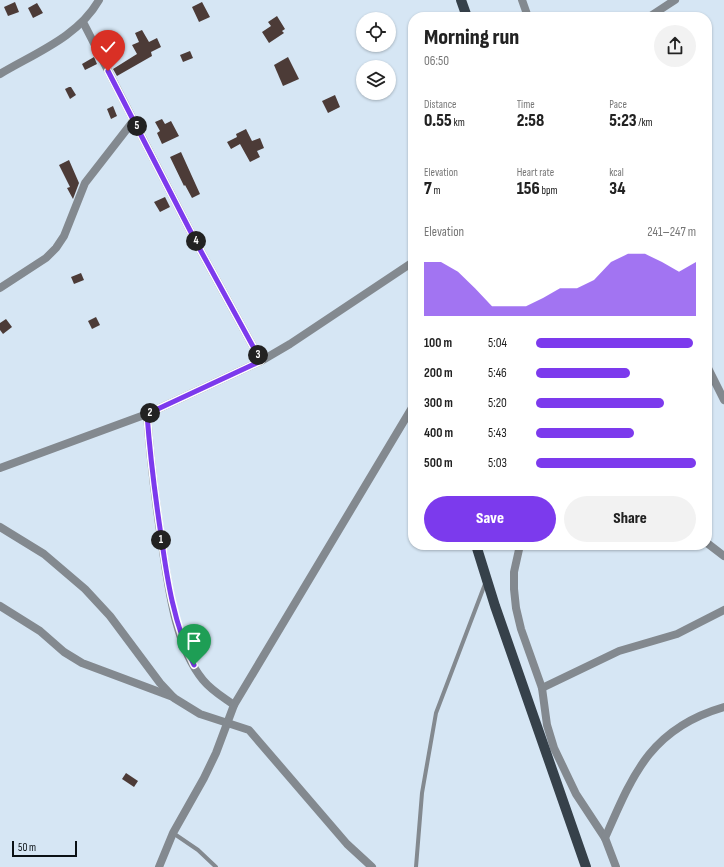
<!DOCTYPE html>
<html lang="en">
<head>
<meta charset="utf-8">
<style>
	:root { --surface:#fff; --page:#f2f2f2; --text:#222; --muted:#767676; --accent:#7c3aed }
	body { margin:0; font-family:"Sofia Sans Condensed",sans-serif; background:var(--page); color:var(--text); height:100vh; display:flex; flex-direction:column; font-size:15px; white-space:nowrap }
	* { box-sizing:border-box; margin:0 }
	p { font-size:13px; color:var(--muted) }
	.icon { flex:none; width:22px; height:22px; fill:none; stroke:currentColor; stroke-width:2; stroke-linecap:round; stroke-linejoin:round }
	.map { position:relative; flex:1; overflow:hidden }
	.sheet { position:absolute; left:408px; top:12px; width:304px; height:538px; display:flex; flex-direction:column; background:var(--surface); border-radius:16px; box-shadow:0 1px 3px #0004 }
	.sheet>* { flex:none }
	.fabs { position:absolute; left:356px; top:12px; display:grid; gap:8px }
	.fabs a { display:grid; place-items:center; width:40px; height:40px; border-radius:50%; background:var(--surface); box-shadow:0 1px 3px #0004; font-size:20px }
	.scale { position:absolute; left:12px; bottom:10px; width:65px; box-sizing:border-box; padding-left:4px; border:2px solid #0b1115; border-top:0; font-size:11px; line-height:14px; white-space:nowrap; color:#0b1115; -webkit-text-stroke:3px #d6e6f4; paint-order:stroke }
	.pin { position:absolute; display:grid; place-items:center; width:34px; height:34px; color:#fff; margin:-41px -17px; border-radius:50% 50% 50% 0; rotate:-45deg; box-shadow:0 0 4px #0007 }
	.pin .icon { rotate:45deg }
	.km { position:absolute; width:20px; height:20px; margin:-10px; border-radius:50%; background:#222; color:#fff; font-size:11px; line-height:20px; text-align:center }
	.round { display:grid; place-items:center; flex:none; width:42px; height:42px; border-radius:21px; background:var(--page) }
	.overview { display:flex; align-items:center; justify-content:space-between; height:68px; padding:0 16px }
	h1 { font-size:22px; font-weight:800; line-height:30px }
	.stats { display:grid; grid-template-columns:repeat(3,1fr); gap:6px; height:68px; padding:4px 16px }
	.stats div { display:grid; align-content:center }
	.stats b { font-size:17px; font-weight:800 }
	.stats small { font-size:11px; font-weight:400 }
	.stats p { font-size:11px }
	.chart { height:112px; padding:8px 16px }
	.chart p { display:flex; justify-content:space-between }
	.chart svg { width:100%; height:72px; margin-top:4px; fill:var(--accent); opacity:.7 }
	.button { display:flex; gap:8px; margin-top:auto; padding:8px 16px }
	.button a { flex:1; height:46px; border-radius:24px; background:var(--accent); color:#fff; font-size:16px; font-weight:800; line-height:46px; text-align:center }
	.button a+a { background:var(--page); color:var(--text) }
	ul { padding:0 16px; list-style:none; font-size:13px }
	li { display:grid; grid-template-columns:64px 48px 1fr; align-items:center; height:30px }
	li i { height:10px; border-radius:5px; background:var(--accent) }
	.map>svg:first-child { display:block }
	.building { fill:#4c3b37 }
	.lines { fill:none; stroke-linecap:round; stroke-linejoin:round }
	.lane { stroke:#83898f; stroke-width:4 }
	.street { stroke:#83898f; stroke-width:8 }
	.primary { stroke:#36414a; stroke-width:10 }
	.route-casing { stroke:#fff; stroke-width:8 }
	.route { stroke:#7c3aed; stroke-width:5 }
</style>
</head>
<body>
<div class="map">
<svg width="724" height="867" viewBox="0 0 724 867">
	<rect width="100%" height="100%" fill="#d6e6f4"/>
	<g class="building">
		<path d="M 15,2 L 19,12 L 8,16 L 4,7 Z"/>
		<path d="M 202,2 L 210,17 L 199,22 L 192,7 Z"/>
		<path d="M 37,3 L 43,13 L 33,18 L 28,8 Z"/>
		<path d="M 277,16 L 285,29 L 282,31 L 284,33 L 269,43 L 262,32 L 271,26 L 268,22 Z"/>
		<path d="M 142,30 L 149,42 L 157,38 L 161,47 L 151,52 L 152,56 L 117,76 L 113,69 L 137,54 L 132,45 L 139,42 L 135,33 Z"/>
		<path d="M 190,51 L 193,58 L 183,62 L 180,55 Z"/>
		<path d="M 94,57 L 97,64 L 85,70 L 82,64 Z"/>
		<path d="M 288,57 L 299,79 L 283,86 L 274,65 Z"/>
		<path d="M 69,87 L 71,87 L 76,95 L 70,99 L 65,89 Z"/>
		<path d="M 335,95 L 340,107 L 328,113 L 322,101 Z"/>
		<path d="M 113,106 L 117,116 L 111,119 L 107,109 Z"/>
		<path d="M 162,119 L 165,124 L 171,121 L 179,136 L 162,144 L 157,133 L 160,131 L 155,122 Z"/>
		<path d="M 246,129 L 252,141 L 260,138 L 264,148 L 257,151 L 260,157 L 250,162 L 240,144 L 231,149 L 227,142 L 237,137 L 236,134 Z"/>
		<path d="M 181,152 L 200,194 L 192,198 L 185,185 L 184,186 L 170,157 Z"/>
		<path d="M 69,160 L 79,183 L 73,199 L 67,188 L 70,187 L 59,165 Z"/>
		<path d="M 165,197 L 170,207 L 160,212 L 154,202 Z"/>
		<path d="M 81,273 L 84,280 L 74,284 L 71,277 Z"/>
		<path d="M 96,317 L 100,325 L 92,329 L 88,321 Z"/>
		<path d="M 6,319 L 12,327 L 3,334 L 0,330 L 0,323 Z"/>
		<path d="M 126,773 L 138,781 L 134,787 L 122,779 Z"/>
	</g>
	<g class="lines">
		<g class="lane">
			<path d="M 173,833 L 198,850 L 216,867"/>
			<path d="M 416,867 L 422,793 L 436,713 L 485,584"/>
		</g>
		<g class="street">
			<path d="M 522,0 L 528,17"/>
			<path d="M 649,17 L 675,0"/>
			<path d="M 83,22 L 197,244 L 261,361"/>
			<path d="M 0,74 C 35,53 78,37 99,0"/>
			<path d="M 0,288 L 46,258 L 56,248 L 64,236 L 85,183 L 134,120"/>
			<path d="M 707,366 L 724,400"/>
			<path d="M 147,414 C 150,456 155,497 161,538 C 168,582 174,645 203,680 C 212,691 223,697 234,705"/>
			<path d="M 0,468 L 147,414 L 261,361 L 290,344 L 413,262"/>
			<path d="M 0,527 L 44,554 L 85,589 L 110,616 L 160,683 L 174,698 L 200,714 L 249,730 L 347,844 L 372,867"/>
			<path d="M 707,543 L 724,556"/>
			<path d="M 520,545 L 514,572 L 514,589 L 516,608 L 521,629 L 542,688 L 547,725 L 554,748 L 576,794 L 605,838 L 616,867"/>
			<path d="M 0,606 L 40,631 L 64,652 L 82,663 L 173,697"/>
			<path d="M 542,688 L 619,651 L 677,634 L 724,610"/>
			<path d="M 605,838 C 633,774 651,728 724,707"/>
			<path d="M 159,867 L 173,833 L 204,778 L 216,753 L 234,705 L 413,406"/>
		</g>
		<g class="primary">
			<path d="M 461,0 L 467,17"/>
			<path d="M 476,545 L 495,606 L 586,867"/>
		</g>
	</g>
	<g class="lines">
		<defs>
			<path id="route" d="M 108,71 L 197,244 L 261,361 L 147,414 C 150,455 155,495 161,535 C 167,579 174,625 194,665"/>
		</defs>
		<use href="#route" class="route-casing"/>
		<use href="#route" class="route"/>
	</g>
</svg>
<div class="fabs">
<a><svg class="icon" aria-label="locate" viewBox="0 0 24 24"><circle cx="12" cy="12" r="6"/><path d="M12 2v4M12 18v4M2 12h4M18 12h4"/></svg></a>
<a><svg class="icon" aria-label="layers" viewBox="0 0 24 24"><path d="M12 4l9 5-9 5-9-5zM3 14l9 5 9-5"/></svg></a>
</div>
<div class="scale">50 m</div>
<div class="pin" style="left:194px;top:665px;background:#1e9e55"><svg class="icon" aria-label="arrive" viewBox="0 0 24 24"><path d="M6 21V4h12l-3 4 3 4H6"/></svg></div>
<div class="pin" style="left:108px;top:71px;background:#d93025"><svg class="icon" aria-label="check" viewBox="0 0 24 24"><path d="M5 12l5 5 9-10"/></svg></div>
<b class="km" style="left:161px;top:540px">1</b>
<b class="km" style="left:150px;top:413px">2</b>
<b class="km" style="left:258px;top:355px">3</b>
<b class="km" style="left:196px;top:241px">4</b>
<b class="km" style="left:137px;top:126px">5</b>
<section class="sheet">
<div class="overview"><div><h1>Morning run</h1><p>06:50</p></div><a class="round"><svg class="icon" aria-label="share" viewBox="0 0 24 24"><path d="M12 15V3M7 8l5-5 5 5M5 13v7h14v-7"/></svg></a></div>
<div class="stats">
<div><p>Distance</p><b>0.55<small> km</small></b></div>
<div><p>Time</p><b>2:58</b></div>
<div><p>Pace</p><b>5:23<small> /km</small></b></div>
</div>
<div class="stats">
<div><p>Elevation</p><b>7<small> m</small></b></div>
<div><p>Heart rate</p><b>156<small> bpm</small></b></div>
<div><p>kcal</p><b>34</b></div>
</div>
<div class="chart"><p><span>Elevation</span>241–247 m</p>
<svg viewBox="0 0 160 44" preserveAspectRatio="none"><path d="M0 44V11L10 11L20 17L30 27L40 38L50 38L60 38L70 33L80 27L90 27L100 22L110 11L120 6L130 6L140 11L150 17L160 11V44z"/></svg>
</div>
<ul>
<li><b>100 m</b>5:04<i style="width:98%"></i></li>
<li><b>200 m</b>5:46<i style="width:59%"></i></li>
<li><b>300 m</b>5:20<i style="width:80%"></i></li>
<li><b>400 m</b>5:43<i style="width:61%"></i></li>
<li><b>500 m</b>5:03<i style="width:100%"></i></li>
</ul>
<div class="button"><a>Save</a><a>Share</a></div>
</section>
</div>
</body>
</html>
